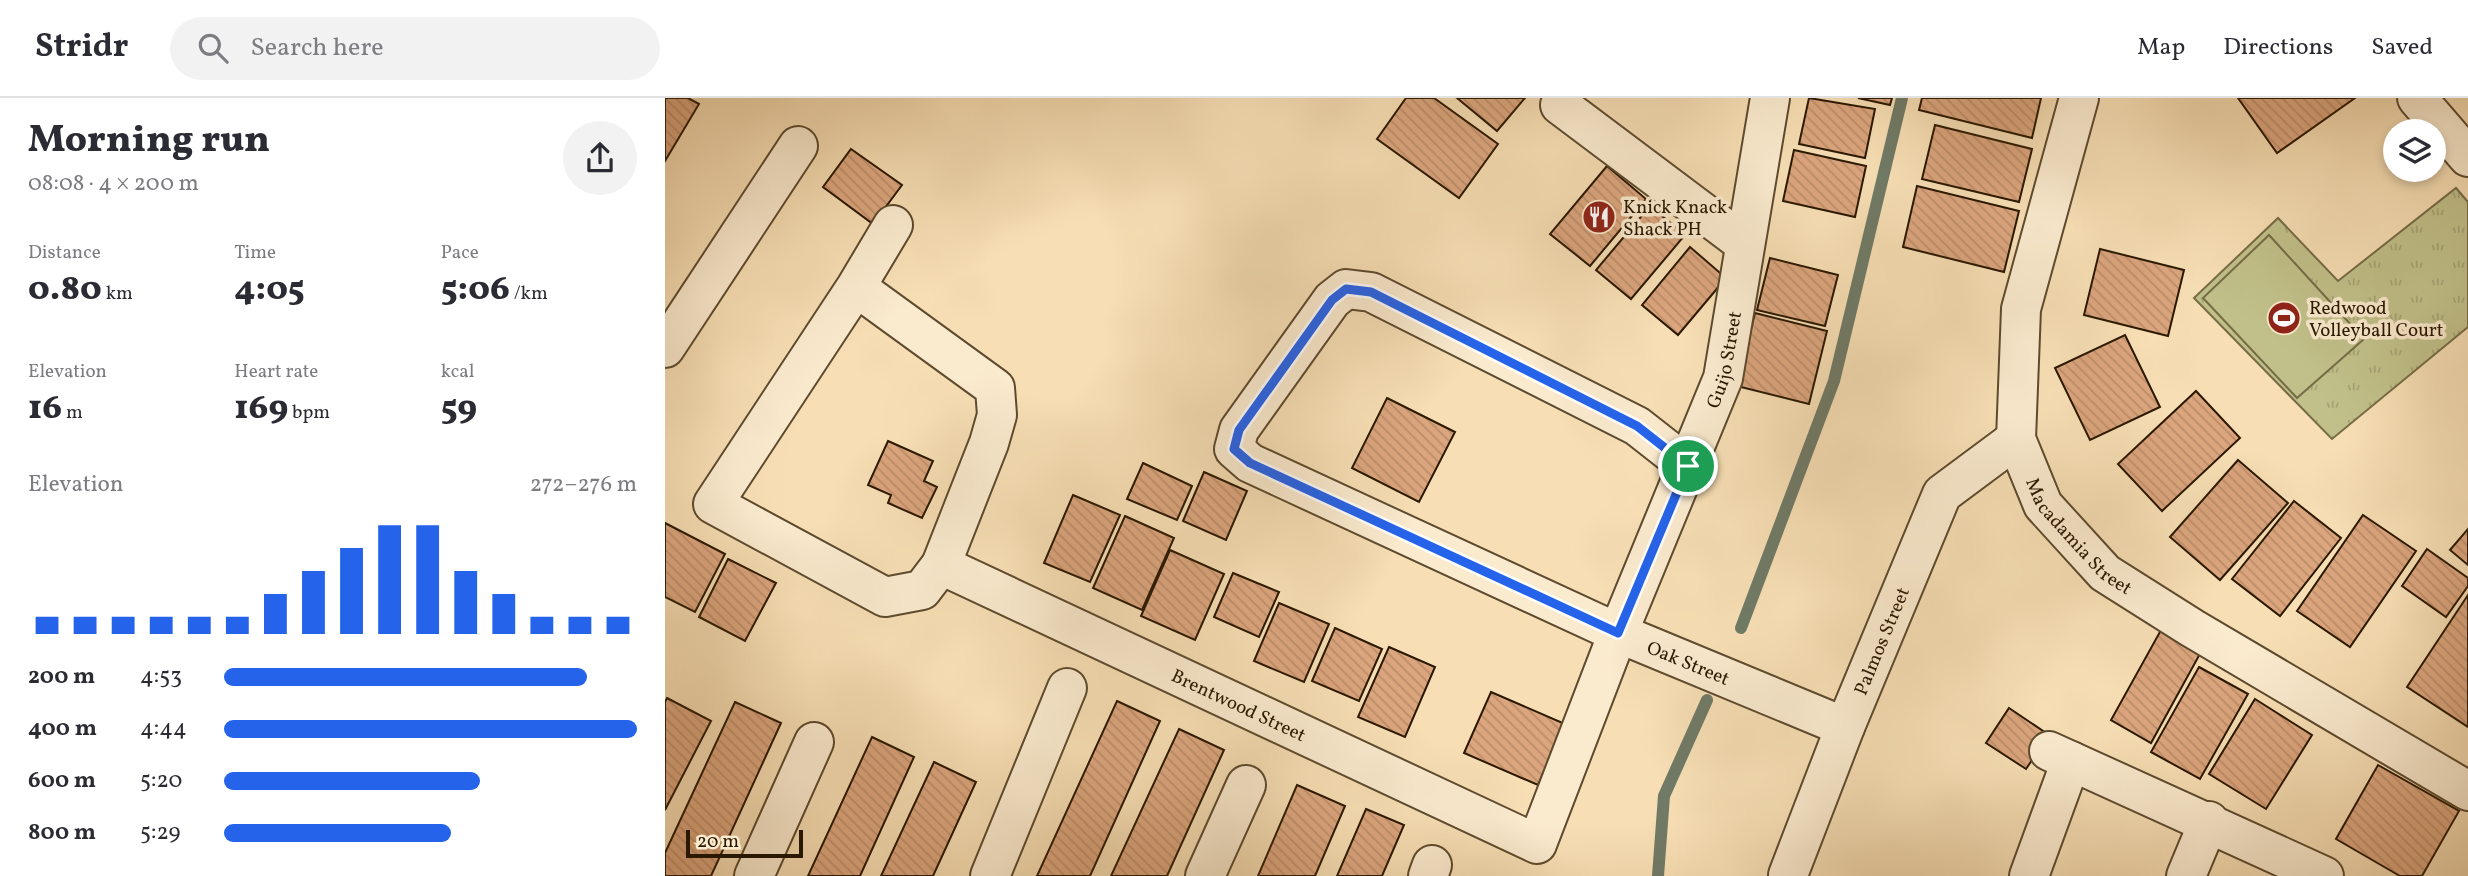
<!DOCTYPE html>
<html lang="en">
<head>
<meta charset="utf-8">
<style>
	:root { --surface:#fff; --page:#f2f2f3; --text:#2b2b33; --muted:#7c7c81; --line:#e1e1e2; --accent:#2563eb }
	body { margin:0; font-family:Vollkorn,serif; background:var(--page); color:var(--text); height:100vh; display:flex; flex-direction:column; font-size:26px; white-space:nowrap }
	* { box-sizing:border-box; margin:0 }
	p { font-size:23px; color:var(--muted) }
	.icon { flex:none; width:38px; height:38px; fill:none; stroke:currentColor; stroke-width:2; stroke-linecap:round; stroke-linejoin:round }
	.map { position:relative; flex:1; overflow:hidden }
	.panel { display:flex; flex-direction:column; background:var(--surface); width:665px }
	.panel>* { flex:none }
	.controls { position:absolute; left:1718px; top:21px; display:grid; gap:14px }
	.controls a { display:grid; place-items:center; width:63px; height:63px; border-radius:50%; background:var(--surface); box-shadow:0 4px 10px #0003; font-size:35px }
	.scale { position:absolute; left:21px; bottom:18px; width:117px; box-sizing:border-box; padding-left:7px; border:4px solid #2a1801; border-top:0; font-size:19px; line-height:24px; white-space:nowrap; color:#2a1801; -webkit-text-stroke:5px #faeace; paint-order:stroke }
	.pin { position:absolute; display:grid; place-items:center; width:60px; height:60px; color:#fff; margin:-30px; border:4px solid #fff; border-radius:50%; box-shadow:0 2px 7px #0007 }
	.round { display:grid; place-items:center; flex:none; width:74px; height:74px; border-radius:37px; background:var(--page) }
	.overview { display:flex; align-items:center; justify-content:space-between; height:119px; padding:0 28px }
	h1 { font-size:38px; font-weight:800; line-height:52px }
	.stats { display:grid; grid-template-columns:repeat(3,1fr); gap:10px; height:119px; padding:7px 28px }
	.stats div { display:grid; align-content:center }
	.stats b { font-size:35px; font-weight:800 }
	.stats small { font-size:19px; font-weight:400 }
	.stats p { font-size:19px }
	.chart { height:196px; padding:14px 28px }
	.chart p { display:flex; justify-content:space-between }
	.chart svg { width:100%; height:126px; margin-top:7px; stroke:var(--accent); stroke-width:6 }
	ul { padding:0 28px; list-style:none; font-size:23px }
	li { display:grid; grid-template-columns:112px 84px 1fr; align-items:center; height:52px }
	li i { height:18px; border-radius:9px; background:var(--accent) }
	header { display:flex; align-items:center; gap:42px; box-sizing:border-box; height:98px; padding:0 35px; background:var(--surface); border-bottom:2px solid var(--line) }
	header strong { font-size:33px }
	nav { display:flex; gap:38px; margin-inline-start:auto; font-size:24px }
	.search { width:490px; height:63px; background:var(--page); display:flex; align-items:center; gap:18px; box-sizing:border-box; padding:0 24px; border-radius:38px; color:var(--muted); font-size:26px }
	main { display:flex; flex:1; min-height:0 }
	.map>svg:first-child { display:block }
	.grass { fill:url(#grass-tufts); stroke:#766c46; stroke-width:2 }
	.garden { fill:#c1c08a; stroke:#766c46; stroke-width:2 }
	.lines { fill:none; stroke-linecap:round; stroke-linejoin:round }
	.stream { stroke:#707a66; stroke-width:12 }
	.building { fill:url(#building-back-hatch); stroke:#2a1801; stroke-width:2 }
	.minor-casing { stroke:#5d4a2e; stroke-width:42 }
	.minor { stroke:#faeace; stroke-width:38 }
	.route-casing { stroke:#fff; stroke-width:14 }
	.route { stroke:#2563eb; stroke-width:9 }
	.labels { text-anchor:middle; stroke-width:7; stroke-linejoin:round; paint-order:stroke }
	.poi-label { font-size:19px; fill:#2a1801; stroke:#faeace; text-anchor:start }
	.street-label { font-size:19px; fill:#2a1801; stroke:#faeace }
</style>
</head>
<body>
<header>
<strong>Stridr</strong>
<div class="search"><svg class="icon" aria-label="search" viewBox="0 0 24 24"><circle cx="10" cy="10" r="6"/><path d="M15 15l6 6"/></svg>Search here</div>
<nav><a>Map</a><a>Directions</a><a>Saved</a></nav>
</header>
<main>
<section class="panel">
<div class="overview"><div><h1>Morning run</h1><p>08:08 · 4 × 200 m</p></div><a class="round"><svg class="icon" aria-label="share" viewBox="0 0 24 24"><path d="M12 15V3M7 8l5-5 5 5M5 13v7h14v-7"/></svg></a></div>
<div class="stats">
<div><p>Distance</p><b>0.80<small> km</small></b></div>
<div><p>Time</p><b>4:05</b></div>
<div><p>Pace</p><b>5:06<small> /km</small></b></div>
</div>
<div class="stats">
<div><p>Elevation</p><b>16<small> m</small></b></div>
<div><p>Heart rate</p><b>169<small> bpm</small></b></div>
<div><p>kcal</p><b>59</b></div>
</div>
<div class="chart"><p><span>Elevation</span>272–276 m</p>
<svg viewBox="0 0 160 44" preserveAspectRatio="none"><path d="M5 44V38M15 44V38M25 44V38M35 44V38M45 44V38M55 44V38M65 44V30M75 44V22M85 44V14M95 44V6M105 44V6M115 44V22M125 44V30M135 44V38M145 44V38M155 44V38"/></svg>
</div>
<ul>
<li><b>200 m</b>4:53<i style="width:88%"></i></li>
<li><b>400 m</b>4:44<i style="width:100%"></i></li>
<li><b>600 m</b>5:20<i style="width:62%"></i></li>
<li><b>800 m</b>5:29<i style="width:55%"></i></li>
</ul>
</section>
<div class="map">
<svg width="1803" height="778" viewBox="0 0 1803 778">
	<defs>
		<pattern id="grass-tufts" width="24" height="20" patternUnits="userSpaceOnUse" patternTransform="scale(1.75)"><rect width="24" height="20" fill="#c1c08a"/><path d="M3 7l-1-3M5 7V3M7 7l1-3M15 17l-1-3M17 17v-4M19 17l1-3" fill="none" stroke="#a6a475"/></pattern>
		<pattern id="building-back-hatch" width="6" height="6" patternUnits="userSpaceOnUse" patternTransform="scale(1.75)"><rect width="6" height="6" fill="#dba57d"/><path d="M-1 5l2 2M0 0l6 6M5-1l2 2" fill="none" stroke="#bc8d6a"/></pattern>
	</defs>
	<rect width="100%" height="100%" fill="#f7deb4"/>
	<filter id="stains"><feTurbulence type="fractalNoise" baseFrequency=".00286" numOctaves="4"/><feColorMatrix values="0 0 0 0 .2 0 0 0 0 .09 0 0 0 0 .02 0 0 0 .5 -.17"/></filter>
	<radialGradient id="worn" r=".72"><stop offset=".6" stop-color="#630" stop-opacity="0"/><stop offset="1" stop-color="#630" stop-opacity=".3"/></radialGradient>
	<path class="grass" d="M 1791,90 L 1803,104 L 1803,229 L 1667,341 L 1529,200 L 1613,120 L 1673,183 Z"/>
	<path class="garden" d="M 1604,137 L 1699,241 L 1632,300 L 1538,200 Z"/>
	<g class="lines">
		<g class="stream">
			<path d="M 1076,530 L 1169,283 L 1237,0"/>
			<path d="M 993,778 L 999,698 L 1042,602"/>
		</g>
	</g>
	<g class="building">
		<path d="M 0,0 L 23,0 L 34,6 L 0,63 Z"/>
		<path d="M 741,0 L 769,0 L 833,46 L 794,100 L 712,41 Z"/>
		<path d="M 792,0 L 860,0 L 832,33 Z"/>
		<path d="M 1144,0 L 1210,11 L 1200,60 L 1134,46 Z"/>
		<path d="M 1193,0 L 1227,0 L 1225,7 Z"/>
		<path d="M 1257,0 L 1376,0 L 1367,40 L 1254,12 Z"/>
		<path d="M 1573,0 L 1690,0 L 1612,55 Z"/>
		<path d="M 1270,27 L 1367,51 L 1354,104 L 1257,81 Z"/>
		<path d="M 186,51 L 237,87 L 208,126 L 158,89 Z"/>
		<path d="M 1129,52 L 1201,68 L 1190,119 L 1118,103 Z"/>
		<path d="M 942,68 L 981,101 L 925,168 L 885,136 Z"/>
		<path d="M 1252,88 L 1354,113 L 1339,174 L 1238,149 Z"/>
		<path d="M 985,108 L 1020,137 L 966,201 L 931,172 Z"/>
		<path d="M 1025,149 L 1061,180 L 1013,237 L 977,207 Z"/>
		<path d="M 1435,151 L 1519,172 L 1503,238 L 1419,217 Z"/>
		<path d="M 1105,160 L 1173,177 L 1160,228 L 1092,212 Z"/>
		<path d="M 1090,215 L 1162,233 L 1144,306 L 1072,288 Z"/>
		<path d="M 1460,237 L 1495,309 L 1425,342 L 1390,270 Z"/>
		<path d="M 1531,293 L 1575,340 L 1497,413 L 1453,366 Z"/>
		<path d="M 722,300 L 790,334 L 754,404 L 687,370 Z"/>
		<path d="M 223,343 L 268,363 L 259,383 L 272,389 L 257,420 L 223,405 L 226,397 L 203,387 Z"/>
		<path d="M 1573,362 L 1623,405 L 1555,482 L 1505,439 Z"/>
		<path d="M 478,365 L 527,388 L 512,422 L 462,401 Z"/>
		<path d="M 539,374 L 582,393 L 561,442 L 518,423 Z"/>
		<path d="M 408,397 L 455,417 L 425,484 L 379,465 Z"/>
		<path d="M 1629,403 L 1676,440 L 1615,518 L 1567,481 Z"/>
		<path d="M 1698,417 L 1751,453 L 1685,549 L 1632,513 Z"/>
		<path d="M 460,418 L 509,440 L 477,512 L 428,490 Z"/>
		<path d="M 0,425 L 60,456 L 30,514 L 0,499 Z"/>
		<path d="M 1803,431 L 1803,467 L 1785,452 Z"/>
		<path d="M 1762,451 L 1803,480 L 1803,488 L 1781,519 L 1737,488 Z"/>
		<path d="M 505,452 L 559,476 L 530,542 L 476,518 Z"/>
		<path d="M 63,461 L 111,485 L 80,543 L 34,519 Z"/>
		<path d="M 568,475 L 614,494 L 594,539 L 549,519 Z"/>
		<path d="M 1803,497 L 1803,629 L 1742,589 Z"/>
		<path d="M 614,505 L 664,526 L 639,584 L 589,563 Z"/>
		<path d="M 670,530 L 717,551 L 694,603 L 647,583 Z"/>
		<path d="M 1496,532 L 1536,554 L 1486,645 L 1446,622 Z"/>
		<path d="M 724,549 L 770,569 L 740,639 L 693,619 Z"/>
		<path d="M 1534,569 L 1583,596 L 1535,681 L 1486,654 Z"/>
		<path d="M 826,594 L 900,626 L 873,687 L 799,655 Z"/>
		<path d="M 2,600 L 46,623 L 0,712 L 0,604 Z"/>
		<path d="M 1590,601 L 1647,637 L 1601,711 L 1544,676 Z"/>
		<path d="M 452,603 L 495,623 L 425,778 L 372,778 Z"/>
		<path d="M 70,604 L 116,625 L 46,778 L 0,778 L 0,755 Z"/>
		<path d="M 1344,610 L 1384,637 L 1361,671 L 1321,645 Z"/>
		<path d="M 514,631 L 559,652 L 502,778 L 446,778 Z"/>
		<path d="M 207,639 L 249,659 L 195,778 L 143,778 Z"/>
		<path d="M 269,664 L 311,684 L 268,778 L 216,778 Z"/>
		<path d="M 1713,667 L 1794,713 L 1757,778 L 1735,778 L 1671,741 Z"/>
		<path d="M 632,687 L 680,708 L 650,778 L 593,778 Z"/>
		<path d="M 701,711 L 739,727 L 717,778 L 672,778 Z"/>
	</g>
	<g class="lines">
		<defs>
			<g id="minor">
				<path id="s1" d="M 1414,0 L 1356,211 L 1351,341 L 1378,407 L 1440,475 L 1527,530 L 1803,693"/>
				<path d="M 1752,0 L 1803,59"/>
				<path d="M 895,7 L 1080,146"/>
				<path d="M 191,189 L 330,290 L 332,317 L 324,345 L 276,467 L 257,492 L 220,499 L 48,406 L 191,189 L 228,127"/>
				<path d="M 0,250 L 133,48"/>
				<path id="s2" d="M 1023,368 L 972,328 L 706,194 L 681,191 L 667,202 L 574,332 L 569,351 L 585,365 L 953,535 L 1180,629"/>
				<path id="s3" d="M 276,467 L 872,746 L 953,535 L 1058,280 L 1105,0"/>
				<path d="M 1384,653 L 1659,778"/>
				<path id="s4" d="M 1123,777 L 1180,629 L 1277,396 L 1351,341"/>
				<path d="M 89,778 L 149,644"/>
				<path d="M 325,778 L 402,590"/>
				<path d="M 540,778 L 581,687"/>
				<path d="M 763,778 L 767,767"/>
				<path d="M 1364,778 L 1406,663"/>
				<path d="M 1521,778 L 1544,723"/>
			</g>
		</defs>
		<use href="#minor" class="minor-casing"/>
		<use href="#minor" class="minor"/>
	</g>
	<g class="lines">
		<defs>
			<path id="route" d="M 681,191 L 706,194 L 972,328 L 1023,368 L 953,535 L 585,365 L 569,351 L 574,332 L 667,202 Z"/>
		</defs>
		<use href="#route" class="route-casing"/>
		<use href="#route" class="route"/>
	</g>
	<defs>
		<symbol id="restaurant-disc" viewBox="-11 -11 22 22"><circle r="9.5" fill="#8f2418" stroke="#faeace"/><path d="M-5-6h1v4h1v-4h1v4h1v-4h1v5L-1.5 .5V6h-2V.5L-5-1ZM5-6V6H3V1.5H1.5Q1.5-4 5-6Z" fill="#fff"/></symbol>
		<symbol id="stadium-disc" viewBox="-11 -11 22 22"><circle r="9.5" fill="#8f2418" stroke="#faeace"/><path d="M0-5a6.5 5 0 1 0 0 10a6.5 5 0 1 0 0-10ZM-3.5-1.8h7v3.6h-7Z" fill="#fff"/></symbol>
	</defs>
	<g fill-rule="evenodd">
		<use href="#restaurant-disc" x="915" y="100" width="38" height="38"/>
		<use href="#stadium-disc" x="1600" y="201" width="38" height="38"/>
	</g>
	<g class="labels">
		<g class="poi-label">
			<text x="958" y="115">Knick Knack<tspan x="958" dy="22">Shack PH</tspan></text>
			<text x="1644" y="216">Redwood<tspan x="1644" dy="22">Volleyball Court</tspan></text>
		</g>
		<g class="street-label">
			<text dy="7" stroke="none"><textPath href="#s3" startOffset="1178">Guijo Street</textPath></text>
			<text dy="7" stroke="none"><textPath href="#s1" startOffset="467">Macadamia Street</textPath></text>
			<text dy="7" stroke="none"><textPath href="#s4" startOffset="252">Palmos Street</textPath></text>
			<text dy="7" stroke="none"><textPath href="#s2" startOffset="1088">Oak Street</textPath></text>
			<text dy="7" stroke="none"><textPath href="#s3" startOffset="329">Brentwood Street</textPath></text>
		</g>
	</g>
	<rect width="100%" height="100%" filter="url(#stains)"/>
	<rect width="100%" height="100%" fill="url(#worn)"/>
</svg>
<div class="controls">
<a><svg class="icon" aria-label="layers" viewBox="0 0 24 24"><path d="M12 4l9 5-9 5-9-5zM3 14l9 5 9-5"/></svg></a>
</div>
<div class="scale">20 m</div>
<div class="pin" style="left:1023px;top:368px;background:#1e9e55"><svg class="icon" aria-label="arrive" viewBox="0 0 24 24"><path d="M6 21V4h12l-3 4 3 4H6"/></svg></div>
</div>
</main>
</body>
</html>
